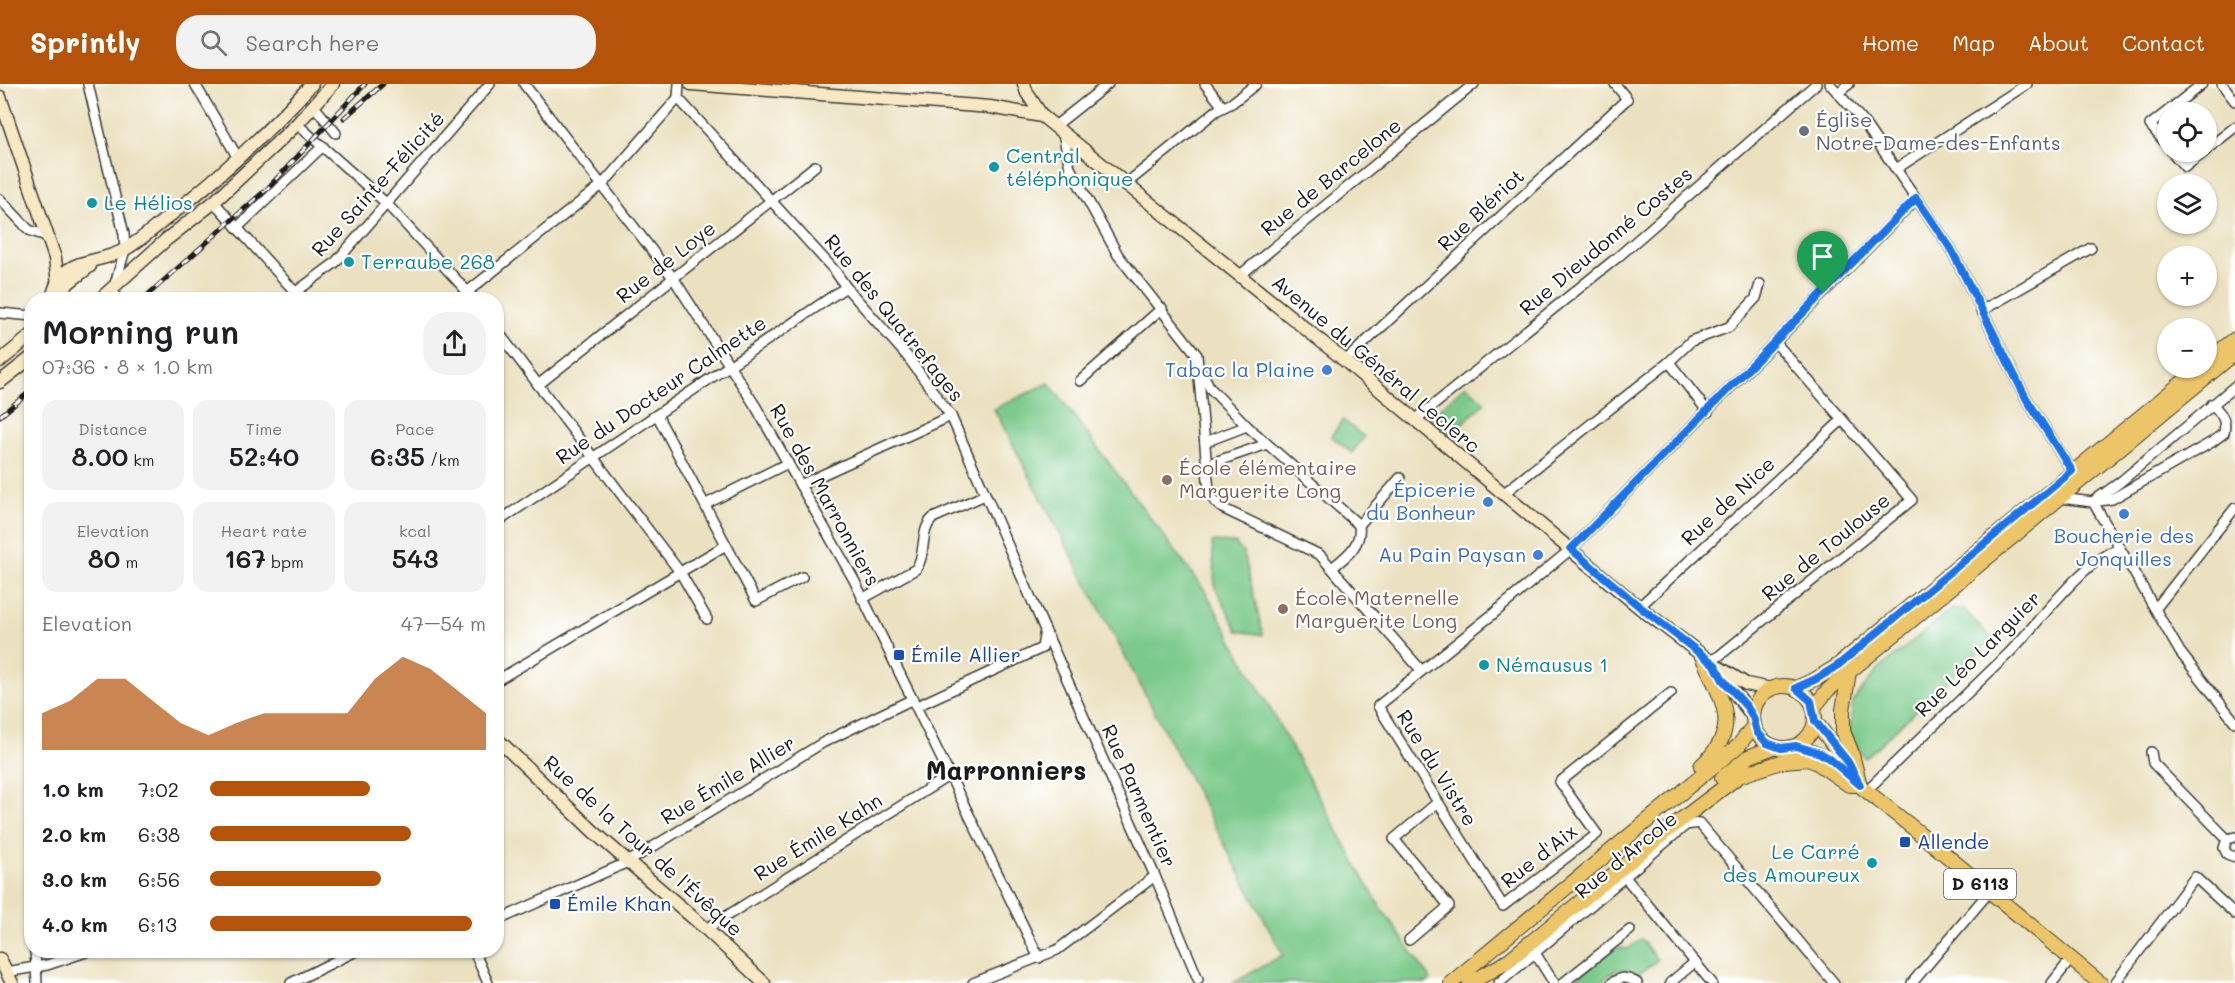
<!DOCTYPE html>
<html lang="en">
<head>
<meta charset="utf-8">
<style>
	:root { --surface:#fff; --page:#f2f2f2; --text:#202124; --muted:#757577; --accent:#b45309 }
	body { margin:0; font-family:Mali,sans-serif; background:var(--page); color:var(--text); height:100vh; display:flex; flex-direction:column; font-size:22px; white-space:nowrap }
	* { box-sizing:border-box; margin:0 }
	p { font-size:20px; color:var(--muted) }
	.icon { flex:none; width:33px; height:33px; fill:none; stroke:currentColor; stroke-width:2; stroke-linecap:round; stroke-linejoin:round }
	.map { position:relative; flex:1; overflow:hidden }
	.side { position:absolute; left:24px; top:208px; width:480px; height:666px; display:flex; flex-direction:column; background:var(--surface); border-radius:24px; box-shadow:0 2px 4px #0004 }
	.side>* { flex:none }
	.controls { position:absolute; left:2157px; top:18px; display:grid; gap:12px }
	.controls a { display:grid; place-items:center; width:60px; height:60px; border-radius:50%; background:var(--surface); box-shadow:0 2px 4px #0004; font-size:30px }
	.pin { position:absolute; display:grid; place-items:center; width:51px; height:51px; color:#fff; margin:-62px -26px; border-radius:50% 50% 50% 0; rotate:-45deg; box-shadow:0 0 6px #0007 }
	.pin .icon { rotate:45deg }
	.round { display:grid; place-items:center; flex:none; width:63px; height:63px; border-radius:24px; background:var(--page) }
	.overview { display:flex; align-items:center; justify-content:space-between; height:102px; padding:0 18px }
	h1 { font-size:33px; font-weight:600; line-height:45px }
	.stats { display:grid; grid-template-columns:repeat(3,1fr); gap:9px; height:102px; padding:6px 18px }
	.stats div { display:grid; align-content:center; border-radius:15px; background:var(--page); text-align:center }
	.stats b { font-size:26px; font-weight:600 }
	.stats small { font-size:16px; font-weight:400 }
	.stats p { font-size:16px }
	.chart { height:168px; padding:12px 18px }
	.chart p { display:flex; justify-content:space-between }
	.chart svg { width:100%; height:108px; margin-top:6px; fill:var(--accent); opacity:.7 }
	ul { padding:0 18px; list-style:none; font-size:20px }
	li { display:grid; grid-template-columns:96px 72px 1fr; align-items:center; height:45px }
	li i { height:15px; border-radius:8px; background:var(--accent) }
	header { display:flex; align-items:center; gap:36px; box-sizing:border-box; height:84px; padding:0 30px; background:var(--accent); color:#fff }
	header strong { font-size:28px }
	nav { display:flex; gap:33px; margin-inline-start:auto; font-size:21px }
	.search { width:420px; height:54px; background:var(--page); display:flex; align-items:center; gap:15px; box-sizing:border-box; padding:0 21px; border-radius:24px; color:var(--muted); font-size:22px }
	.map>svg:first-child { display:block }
	.green { fill:#7bca8b; stroke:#4c7354; stroke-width:1.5 }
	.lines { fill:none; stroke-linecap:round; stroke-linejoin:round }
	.street-casing { stroke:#3b3a35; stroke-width:12 }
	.secondary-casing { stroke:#3b3a35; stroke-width:15 }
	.primary-casing { stroke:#3b3a35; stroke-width:16 }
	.street { stroke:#fff; stroke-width:9 }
	.secondary { stroke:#f8e8c3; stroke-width:12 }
	.primary { stroke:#edc569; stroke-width:14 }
	.rail-casing { stroke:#1c1c1c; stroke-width:5 }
	.rail { stroke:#fff; stroke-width:3; stroke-dasharray:9; stroke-linecap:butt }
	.route-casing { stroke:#fff; stroke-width:12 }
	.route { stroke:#1a73e8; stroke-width:8 }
	.worship-dot { fill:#6b7280; stroke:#fff; stroke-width:2 }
	.culture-dot { fill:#0f9aa8; stroke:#fff; stroke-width:2 }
	.shop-dot { fill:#3f7fe0; stroke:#fff; stroke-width:2 }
	.education-dot { fill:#8d6e63; stroke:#fff; stroke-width:2 }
	.transit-dot { fill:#1a4fb4; stroke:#fff; stroke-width:2 }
	.labels { text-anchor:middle; stroke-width:4.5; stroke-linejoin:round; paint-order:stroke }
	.shield { fill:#fff; stroke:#606060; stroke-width:1.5 }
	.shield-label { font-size:18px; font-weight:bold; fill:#1c1c1c }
	.worship-label { font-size:20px; fill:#5b616d; stroke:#fff; text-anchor:start }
	.culture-label { font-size:20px; fill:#0d838f; stroke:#fff; text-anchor:start }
	.street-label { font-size:20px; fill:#1c1c1c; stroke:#fff }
	.shop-label { font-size:20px; fill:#366cbe; stroke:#fff; text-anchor:end }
	.education-label { font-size:20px; fill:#785e54; stroke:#fff; text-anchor:start }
	.transit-label { font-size:20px; fill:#164399; stroke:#fff; text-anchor:start }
	.district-label { font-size:26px; font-weight:bold; fill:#1c1c1c; stroke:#fff }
</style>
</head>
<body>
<header>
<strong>Sprintly</strong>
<div class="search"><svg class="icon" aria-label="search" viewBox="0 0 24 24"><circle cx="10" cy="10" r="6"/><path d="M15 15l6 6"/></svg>Search here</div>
<nav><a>Home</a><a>Map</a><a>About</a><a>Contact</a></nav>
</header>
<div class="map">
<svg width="2235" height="899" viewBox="0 0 2235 899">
	<rect width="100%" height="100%" fill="#fff"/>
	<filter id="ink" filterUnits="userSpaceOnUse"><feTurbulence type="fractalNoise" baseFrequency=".0167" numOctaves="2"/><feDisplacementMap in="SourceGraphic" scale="12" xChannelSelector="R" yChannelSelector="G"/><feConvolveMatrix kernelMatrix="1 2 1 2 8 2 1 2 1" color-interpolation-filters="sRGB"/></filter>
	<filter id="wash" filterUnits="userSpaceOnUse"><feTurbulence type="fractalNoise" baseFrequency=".008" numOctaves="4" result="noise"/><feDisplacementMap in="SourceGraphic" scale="24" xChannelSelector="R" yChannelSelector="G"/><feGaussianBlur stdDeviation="1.35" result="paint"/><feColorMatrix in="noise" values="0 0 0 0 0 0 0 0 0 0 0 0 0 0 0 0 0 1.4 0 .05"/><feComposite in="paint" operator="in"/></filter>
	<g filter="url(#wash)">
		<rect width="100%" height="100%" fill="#ebe1c0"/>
		<g class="green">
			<path d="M 1049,299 L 1205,507 L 1376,816 L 1431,896 L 1427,899 L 1233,899 L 1283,871 L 994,325 Z"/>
			<path d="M 1466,301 L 1485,319 L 1448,352 L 1428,335 Z"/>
			<path d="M 1343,336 L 1364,353 L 1352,369 L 1331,352 Z"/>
			<path d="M 1212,458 L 1235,459 L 1244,470 L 1263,551 L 1238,547 L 1215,503 Z"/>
			<path d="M 1951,525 L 1965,526 L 1992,555 L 1865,674 L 1849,652 L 1853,617 L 1878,586 Z"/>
			<path d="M 1641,855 L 1657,876 L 1639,890 L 1617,885 L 1599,899 L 1571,899 L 1616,863 L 1628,865 Z"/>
		</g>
	</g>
	<g filter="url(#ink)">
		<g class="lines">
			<defs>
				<g id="street">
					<path d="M 88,0 L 124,150 L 125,166 L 115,200"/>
					<path d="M 195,0 L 238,74"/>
					<path d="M 524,0 L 674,195 L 756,323 L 854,496 L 1039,874"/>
					<path d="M 679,0 L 678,14 L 835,187 L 846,203 L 907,272 L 951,332 L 1045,546 L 1042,564 L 917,622"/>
					<path d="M 1205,0 L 1223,23"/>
					<path d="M 1830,0 L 1862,36 L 1951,165 L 2026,314 L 2072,387"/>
					<path d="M 2222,0 L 2235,17"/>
					<path d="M 1839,8 L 1849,0"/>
					<path d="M 314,22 L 336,49"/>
					<path d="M 297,40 L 386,119 L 475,216"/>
					<path d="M 1055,42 L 1108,0"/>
					<path d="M 1063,49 L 1070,84 L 1118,171 L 1197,271 L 1208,396 C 1209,409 1211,416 1222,424 L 1320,471 L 1421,586"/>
					<path d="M 2168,62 L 2150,41 L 2202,0"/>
					<path d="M 2206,66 L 2235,43"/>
					<path d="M 2172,68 L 2185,83 L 2204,68"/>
					<path d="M 1896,85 L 2027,0"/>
					<path d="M 1127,99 L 1216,27 L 1232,19 L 1256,0"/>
					<path d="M 0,115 L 29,146 L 46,152"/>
					<path d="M 214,118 L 296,209"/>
					<path d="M 237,144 L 323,62"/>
					<path d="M 1239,192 L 1474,0"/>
					<path d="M 111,206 L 120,216"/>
					<path d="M 285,216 L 335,179 L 490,0"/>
					<path d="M 457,216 L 603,100 L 678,14"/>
					<path d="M 1981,227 L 2091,164"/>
					<path d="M 0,229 L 32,232"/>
					<path d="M 496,245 L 680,488 L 707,535"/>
					<path d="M 1345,277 L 1627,15 L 1615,0"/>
					<path d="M 1669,278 L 1708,328"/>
					<path d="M 1202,288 L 1210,304 L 1247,342"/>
					<path d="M 1080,297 L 1162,224"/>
					<path d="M 538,301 L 815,82"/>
					<path d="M 657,331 L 756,517 L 802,493"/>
					<path d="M 1415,336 L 1619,172 L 1816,0"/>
					<path d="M 1205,358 L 1247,342 L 1359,441 C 1362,461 1347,472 1332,484"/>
					<path d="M 1212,379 L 1267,360"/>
					<path d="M 800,401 L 951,332"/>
					<path d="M 1503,410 L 1669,278 L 1691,257 L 1729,243 L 1756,214 L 1760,200"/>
					<path d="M 2060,414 L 2093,418 L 2112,415 L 2212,358 L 2224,349 C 2227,336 2221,329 2212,320"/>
					<path d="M 2095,416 L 2119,399 L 2235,302"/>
					<path d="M 2093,418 L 2180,568 L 2235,638"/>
					<path d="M 706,420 L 788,379"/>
					<path d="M 496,439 L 846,203"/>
					<path d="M 1359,441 L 1400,394"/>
					<path d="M 862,515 L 916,485 C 927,470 919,447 933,434 L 985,411"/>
					<path d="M 1639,523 L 1841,337"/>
					<path d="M 2156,524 L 2235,424"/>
					<path d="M 1045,546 L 1155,792 L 1198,895"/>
					<path d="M 1709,577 L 1719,572 L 1912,416 L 1775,258"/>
					<path d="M 496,597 L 726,461"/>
					<path d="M 1671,609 L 1560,698 L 1597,750 L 1503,822 L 1378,622 L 1493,530 L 1571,465 L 1916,115"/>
					<path d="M 2151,668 L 2153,679 L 2227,755"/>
					<path d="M 1867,706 L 2009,569 C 2034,544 2086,473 2119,465"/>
					<path d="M 2235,753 L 2227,755 L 2224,764 L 2227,770 L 2235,773"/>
					<path d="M 1625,793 L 1712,899"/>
					<path d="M 496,837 L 628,778 L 824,658 L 913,615"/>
					<path d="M 706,845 L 950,691"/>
					<path d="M 1409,856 L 1449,822 L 1394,755 L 1437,719"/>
					<path d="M 35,867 L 37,899"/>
					<path d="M 474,867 L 488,899"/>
					<path d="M 1535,869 L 1554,899"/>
					<path d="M 6,888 L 47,881 L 89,867"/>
					<path d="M 291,899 L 356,867"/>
					<path d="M 973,899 L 1057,866 L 1155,792"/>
					<path d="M 1499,899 L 1686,741 L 1699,739 L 1834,899"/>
					<path d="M 1563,899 L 1630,846"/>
					<path d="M 1612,899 C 1622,892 1627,893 1637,899"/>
					<path d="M 1670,899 L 1695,878"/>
					<path d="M 1912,899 L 1989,808"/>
					<path d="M 2052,899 L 2071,875"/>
					<path d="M 2115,899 L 2195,793 L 2235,830"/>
				</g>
				<g id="secondary">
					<path d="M 691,0 L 990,23 L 1042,32"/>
					<path d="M 1024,0 L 1027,9 L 1042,32 L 1338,271 L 1639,523 L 1715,581 L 1746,600 L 1771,605"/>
					<path d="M 0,13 L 55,174 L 58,201"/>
					<path d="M 60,214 L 68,199 L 90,182"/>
					<path d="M 52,216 C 60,170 93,183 124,166 C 140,157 154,144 168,133 C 220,93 268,48 312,0"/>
					<path d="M 99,216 L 167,155 L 214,118 L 297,40 L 333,0"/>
					<path d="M 0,277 L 32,251"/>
					<path d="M 0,298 L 32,273"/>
					<path d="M 1715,582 C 1726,601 1741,615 1753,633"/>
					<path d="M 496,654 L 594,748 L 706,845 L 764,899"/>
					<path d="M 0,875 L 12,899"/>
				</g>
				<g id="primary">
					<path d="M 2206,278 L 2235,255"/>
					<path d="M 1849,588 L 1843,626 L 1843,647 L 1851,667 L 1860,701"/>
					<circle cx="1784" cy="633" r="31"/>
					<path d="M 1796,604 L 1816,595 L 1837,582 L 2200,284"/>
					<path d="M 1814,623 L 1827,607 L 1849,588 L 2235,269"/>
					<path d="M 1815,637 L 1852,686"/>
					<path d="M 1796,662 L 1830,675 L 1850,694 L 1917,747 L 2100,899"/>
					<path d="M 1701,682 C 1744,643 1721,616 1702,572"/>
					<path d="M 1722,694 L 1748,673 L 1774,663"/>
					<path d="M 1451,899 L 1739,661 L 1754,641"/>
					<path d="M 1470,899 L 1505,879 L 1678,738 L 1739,692 L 1784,677 L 1807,675 L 1816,678 L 1849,701 L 1860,701"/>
				</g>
			</defs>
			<use href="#street" class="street-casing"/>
			<use href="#secondary" class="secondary-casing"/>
			<use href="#primary" class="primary-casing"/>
			<use href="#street" class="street"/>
			<use href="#secondary" class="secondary"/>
			<use href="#primary" class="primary"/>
			<defs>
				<g id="rail">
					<path d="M 344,34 L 383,0"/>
					<path d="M 142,216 L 269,103 L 365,0"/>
					<path d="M 0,332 L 32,306"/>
				</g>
			</defs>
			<use href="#rail" class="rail-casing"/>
			<use href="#rail" class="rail"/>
		</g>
	</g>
	<g class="lines" filter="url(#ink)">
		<defs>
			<path id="route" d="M 1916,114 L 1951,165 L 2026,314 L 2072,387 L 1837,582 L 1816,595 L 1796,604 L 1811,617 L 1815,637 L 1848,678 L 1860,701 L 1830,675 L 1820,669 L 1796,662 L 1781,664 L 1767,659 L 1757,648 L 1753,633 L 1747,623 L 1723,596 L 1715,581 L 1640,523 L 1571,465 Z"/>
		</defs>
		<use href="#route" class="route-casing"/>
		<use href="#route" class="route"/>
	</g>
	<circle class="worship-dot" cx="1804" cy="47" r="6"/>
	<g class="culture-dot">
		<circle cx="994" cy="83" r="6"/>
		<circle cx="92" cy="119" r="6"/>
		<circle cx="349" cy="178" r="6"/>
		<circle cx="1484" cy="581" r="6"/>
		<circle cx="1872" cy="779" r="6"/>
	</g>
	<g class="shop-dot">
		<circle cx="1327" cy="286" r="6"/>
		<circle cx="1488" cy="418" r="6"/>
		<circle cx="2124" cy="430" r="6"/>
		<circle cx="1538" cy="471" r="6"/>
	</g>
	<g class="education-dot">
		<circle cx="1167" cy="396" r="6"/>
		<circle cx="1283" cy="525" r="6"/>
	</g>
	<g class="transit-dot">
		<rect x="893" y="565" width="12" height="12" rx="3"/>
		<rect x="1899" y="752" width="12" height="12" rx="3"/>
		<rect x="549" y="814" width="12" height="12" rx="3"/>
	</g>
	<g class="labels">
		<rect class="shield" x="1944" y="785" width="72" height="30" rx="4.5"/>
		<g class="shield-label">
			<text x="1980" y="806">D 6113</text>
		</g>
		<g class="worship-label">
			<text x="1816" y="43">Église<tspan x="1816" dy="23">Notre-Dame-des-Enfants</tspan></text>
		</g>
		<g class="culture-label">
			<text x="1006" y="79">Central<tspan x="1006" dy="23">téléphonique</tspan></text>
			<text x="104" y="126">Le Hélios</text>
			<text x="361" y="185">Terraube 268</text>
			<text x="1496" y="588">Némausus 1</text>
			<text x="1860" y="775" text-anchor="end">Le Carré<tspan x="1860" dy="23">des Amoureux</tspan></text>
		</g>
		<g class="street-label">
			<text transform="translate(1331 93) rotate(-39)" y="7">Rue de Barcelone</text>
			<text transform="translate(378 100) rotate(-48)" y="7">Rue Sainte-Félicité</text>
			<text transform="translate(1481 126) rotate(-43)" y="7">Rue Blériot</text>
			<text transform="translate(1606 157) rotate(-40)" y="7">Rue Dieudonné Costes</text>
			<text transform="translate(666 178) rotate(-38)" y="7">Rue de Loye</text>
			<text transform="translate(894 234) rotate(51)" y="7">Rue des Quatrefages</text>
			<text transform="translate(1376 280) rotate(40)" y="7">Avenue du Général Leclerc</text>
			<text transform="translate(661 306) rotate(-34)" y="7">Rue du Docteur Calmette</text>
			<text transform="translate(825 411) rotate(61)" y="7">Rue des Marronniers</text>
			<text transform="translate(1728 417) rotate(-43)" y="7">Rue de Nice</text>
			<text transform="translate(1826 463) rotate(-39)" y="7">Rue de Toulouse</text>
			<text transform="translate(1978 570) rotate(-45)" y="7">Rue Léo Larguier</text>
			<text transform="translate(1437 684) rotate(58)" y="7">Rue du Vistre</text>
			<text transform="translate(728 696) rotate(-31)" y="7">Rue Émile Allier</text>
			<text transform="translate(1139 712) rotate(66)" y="7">Rue Parmentier</text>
			<text transform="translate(818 753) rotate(-32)" y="7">Rue Émile Kahn</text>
			<text transform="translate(643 762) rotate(42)" y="7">Rue de la Tour de l'Évêque</text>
			<text transform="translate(1626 771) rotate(-39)" y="7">Rue d'Arcole</text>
			<text transform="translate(1539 772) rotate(-38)" y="7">Rue d'Aix</text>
		</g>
		<g class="shop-label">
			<text x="1315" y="293">Tabac la Plaine</text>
			<text x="1476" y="413">Épicerie<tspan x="1476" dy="23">du Bonheur</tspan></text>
			<text x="2124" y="459" text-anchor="middle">Boucherie des<tspan x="2124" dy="23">Jonquilles</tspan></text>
			<text x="1526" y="478">Au Pain Paysan</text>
		</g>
		<g class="education-label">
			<text x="1179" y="391">École élémentaire<tspan x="1179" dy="23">Marguerite Long</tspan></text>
			<text x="1295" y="521">École Maternelle<tspan x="1295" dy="23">Marguerite Long</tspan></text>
		</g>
		<g class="transit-label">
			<text x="911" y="578">Émile Allier</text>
			<text x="1917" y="765">Allende</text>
			<text x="567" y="827">Émile Khan</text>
		</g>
		<g class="district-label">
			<text x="1006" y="696">Marronniers</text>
		</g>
	</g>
</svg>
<div class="controls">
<a><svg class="icon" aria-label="locate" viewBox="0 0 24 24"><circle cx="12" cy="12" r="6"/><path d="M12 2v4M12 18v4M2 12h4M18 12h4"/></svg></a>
<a><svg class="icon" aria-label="layers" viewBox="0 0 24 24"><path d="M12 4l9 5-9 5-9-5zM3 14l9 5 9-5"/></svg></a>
<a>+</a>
<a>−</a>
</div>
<div class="pin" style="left:1823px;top:209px;background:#1e9e55"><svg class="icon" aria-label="arrive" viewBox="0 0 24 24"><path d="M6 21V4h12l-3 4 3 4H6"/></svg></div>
<section class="side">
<div class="overview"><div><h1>Morning run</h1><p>07:36 · 8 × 1.0 km</p></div><a class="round"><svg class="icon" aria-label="share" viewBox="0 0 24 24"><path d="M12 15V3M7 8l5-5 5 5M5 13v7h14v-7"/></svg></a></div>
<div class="stats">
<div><p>Distance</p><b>8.00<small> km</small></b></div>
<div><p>Time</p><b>52:40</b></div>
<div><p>Pace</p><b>6:35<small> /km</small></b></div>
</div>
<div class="stats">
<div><p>Elevation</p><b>80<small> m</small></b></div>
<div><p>Heart rate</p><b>167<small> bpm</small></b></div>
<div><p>kcal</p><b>543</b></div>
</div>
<div class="chart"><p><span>Elevation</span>47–54 m</p>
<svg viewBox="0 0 160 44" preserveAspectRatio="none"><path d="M0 44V29L10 24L20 15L30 15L40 24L50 33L60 38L70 33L80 29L90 29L100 29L110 29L120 15L130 6L140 11L150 20L160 29V44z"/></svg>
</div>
<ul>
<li><b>1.0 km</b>7:02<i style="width:58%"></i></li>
<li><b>2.0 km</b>6:38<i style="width:73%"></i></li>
<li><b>3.0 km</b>6:56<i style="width:62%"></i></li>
<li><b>4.0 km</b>6:13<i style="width:95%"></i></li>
</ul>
</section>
</div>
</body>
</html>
